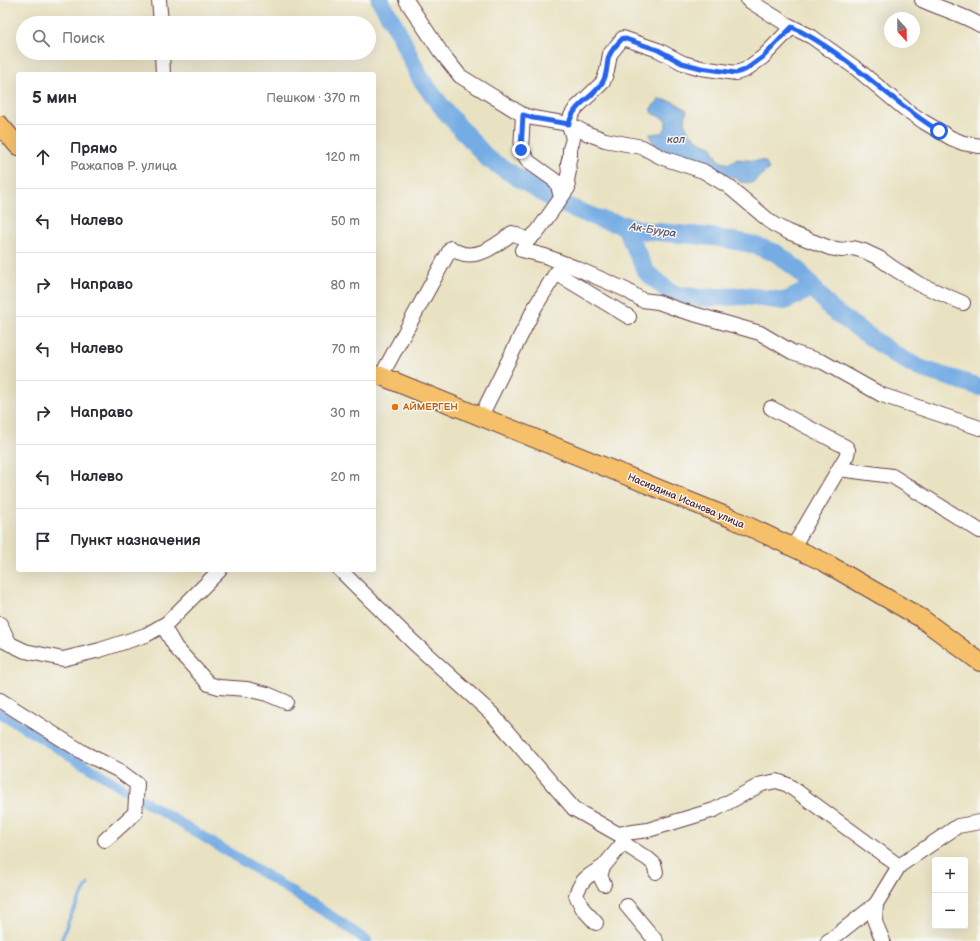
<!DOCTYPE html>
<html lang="ru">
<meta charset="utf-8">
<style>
:root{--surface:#fff;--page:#f7f7f7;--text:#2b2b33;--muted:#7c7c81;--line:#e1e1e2}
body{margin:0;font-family:"Balsamiq Sans",sans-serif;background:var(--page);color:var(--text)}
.controls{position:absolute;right:12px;bottom:12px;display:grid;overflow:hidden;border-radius:4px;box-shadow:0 4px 16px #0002}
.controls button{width:36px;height:36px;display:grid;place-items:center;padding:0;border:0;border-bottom:1px solid var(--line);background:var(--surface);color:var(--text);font:20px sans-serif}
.compass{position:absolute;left:884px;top:12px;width:36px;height:36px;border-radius:50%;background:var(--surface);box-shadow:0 4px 16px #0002;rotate:158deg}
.stop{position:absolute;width:12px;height:12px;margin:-9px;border:3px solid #2563eb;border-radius:50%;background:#fff}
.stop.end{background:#2563eb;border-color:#fff;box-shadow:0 1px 4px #0008}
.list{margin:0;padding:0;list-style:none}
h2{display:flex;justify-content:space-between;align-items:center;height:52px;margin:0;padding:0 16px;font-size:17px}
h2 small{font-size:13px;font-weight:400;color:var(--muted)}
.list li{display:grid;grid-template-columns:26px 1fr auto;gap:12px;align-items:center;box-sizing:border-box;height:64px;padding:0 16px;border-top:1px solid var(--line)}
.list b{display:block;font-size:15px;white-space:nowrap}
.list p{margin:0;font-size:13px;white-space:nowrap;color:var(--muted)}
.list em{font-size:13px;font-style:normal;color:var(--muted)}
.icon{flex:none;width:22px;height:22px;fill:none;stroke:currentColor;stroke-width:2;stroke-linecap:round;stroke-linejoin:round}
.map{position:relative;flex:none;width:980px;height:941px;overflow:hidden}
.search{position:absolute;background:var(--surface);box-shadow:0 4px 16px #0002;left:16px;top:16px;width:360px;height:44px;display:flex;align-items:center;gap:10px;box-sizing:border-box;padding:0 14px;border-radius:22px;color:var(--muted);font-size:15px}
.panel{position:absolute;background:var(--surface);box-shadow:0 4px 16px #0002;left:16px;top:72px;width:360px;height:500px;border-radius:4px}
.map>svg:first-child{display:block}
.water{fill:#75ace4;stroke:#606688}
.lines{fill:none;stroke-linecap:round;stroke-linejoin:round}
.stream{stroke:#75ace4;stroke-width:3}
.canal{stroke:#75ace4;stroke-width:10}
.river{stroke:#75ace4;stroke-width:18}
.minor-casing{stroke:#623c42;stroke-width:16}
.major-casing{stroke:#623c42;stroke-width:20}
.minor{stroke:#fff;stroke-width:14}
.major{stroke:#f6c06b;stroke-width:18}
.route{stroke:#2563eb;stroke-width:5}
.food-dot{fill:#e8710a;stroke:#f6f6f2;stroke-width:1.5}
.labels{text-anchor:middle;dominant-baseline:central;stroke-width:3;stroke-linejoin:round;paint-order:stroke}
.food-label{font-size:10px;font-weight:bold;fill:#c56008;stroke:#f6f6f2;text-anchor:start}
.street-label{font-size:10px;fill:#4a1f2b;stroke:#f6f6f2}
.water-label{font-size:11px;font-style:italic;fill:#59506c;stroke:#f6f6f2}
</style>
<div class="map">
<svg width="980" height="941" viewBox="0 0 980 941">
<rect width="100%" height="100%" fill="#f6f6f2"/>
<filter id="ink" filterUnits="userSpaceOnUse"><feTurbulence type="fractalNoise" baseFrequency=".025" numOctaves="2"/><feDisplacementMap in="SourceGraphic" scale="8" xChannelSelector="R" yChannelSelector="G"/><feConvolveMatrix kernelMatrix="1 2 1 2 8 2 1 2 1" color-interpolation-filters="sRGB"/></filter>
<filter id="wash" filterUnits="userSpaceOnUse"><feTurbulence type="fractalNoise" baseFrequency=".012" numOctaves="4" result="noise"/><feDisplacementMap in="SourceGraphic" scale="16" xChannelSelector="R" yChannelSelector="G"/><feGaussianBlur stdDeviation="0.9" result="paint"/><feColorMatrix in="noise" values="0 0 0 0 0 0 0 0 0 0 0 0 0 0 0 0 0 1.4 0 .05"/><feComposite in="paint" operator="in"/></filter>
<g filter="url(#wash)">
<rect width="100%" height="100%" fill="#e9e2c2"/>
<path class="water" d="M660 99 674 102 687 110C686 114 685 119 685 123 687 134 701 144 711 146L719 161C727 164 730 165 737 159 746 161 755 160 765 161L769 169 752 183 740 182 735 178 720 172 714 166 699 160 677 155 656 147 651 139 650 134 661 133 666 128V120L651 112V108Z"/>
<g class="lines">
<path class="stream" d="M61 941 70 917 88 884"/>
<path class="canal" d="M0 713 264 874 339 921 367 941"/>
<g class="river">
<path d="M380 0 398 31 420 78 445 111 488 159 557 202 599 219 646 231 713 237 751 244 776 253 797 269 832 310 894 354 919 368 980 387"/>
<path d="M624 225 646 272 672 294 700 298 745 296 785 301 812 288"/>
</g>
</g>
</g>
<g filter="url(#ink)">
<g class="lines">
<g class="minor-casing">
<g id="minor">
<path d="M159 0 161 23"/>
<path d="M406 0 440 51 460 76 523 115 521 150 529 162 557 182 561 197"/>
<path d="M748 0 788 25 812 37 857 69 905 109 924 122 951 138 963 143 980 146"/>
<path d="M922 0C941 9 962 14 980 25"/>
<path d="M162 53 163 74"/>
<path d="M523 115 533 118 569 124 586 133 605 140 642 147 663 158 703 171 728 186 773 224 788 232 830 248 842 250 853 248 864 251 879 258 893 268 919 284 963 303"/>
<path d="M528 240 522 250 545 256 576 268 626 290 642 300 658 302 680 310 760 333 792 352 823 362 882 395 980 428"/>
<path d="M381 376 451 248C472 264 495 247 512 233L528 240 537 232 568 188 567 180 569 171 568 164 570 156V149L573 139 569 124 571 116 576 108 603 82 607 71 610 54 623 38 658 50 683 63 701 68 736 73 745 70 763 57 792 27"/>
<path d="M771 408 846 447 848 450 847 455 793 547"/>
<path d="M481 416 535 307 556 273 629 317"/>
<path d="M839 469 892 476 980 531"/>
<path d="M340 570 413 642 492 714 574 809 618 834 648 830 714 810 762 784 777 781 788 785 899 866"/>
<path d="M0 624 10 644"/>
<path d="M163 626 176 648 209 684 219 687 247 689 267 694 286 702"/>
<path d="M0 639 25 651 63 659 100 650 146 635 167 623 220 570"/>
<path d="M0 700 84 753 118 770 137 784 135 813 105 840"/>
<path d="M623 843 648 859 654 864 656 872"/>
<path d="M604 884 600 876 603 867 623 843 624 833"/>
<path d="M627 906 656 941"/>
<path d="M596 923 583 909 576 895C582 878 588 876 603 867"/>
<path d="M828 941 833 938 876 904"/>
<path d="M883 941 875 922 876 904 899 866 958 826 980 822"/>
</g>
</g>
<g class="major-casing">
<g id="major">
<path d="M0 125 18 146"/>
<path d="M374 375 381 376 733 519 824 562 921 618 980 662"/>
</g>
</g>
<use href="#minor" class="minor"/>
<use href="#major" class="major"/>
</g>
</g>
<g class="lines" filter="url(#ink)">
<path class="route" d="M521 150 523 115 533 118 569 124C573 104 592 99 602 83 608 75 606 65 609 56 612 49 618 43 623 38L658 50 682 63 701 68 736 73 745 70 763 57 792 27C847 53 888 100 939 131"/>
</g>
<circle class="food-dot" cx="395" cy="407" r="4"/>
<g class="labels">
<g class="food-label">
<text x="403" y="407">АЙМЕРГЕН</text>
</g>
<g class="street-label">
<text transform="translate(686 501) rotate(23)">Насирдина Исанова улица</text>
</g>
<g class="water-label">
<text x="676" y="139">кол</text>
<text transform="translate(653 230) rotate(9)">Ак-Буура</text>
</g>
</g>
</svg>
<div class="controls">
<button>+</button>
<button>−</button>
</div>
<svg class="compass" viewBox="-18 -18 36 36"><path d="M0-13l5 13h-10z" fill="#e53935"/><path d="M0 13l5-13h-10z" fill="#7c7c81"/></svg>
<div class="stop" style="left:939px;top:131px"></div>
<div class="stop end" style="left:521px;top:150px"></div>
<div class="search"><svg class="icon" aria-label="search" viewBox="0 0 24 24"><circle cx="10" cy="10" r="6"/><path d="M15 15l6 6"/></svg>Поиск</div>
<section class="panel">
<h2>5 мин<small>Пешком · 370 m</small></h2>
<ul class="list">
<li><svg class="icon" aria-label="ahead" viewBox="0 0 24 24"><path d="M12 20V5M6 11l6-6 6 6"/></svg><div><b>Прямо</b><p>Ражапов Р. улица</p></div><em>120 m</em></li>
<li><svg class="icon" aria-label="left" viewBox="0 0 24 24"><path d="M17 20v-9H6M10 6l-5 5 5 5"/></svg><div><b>Налево</b></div><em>50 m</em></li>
<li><svg class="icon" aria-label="right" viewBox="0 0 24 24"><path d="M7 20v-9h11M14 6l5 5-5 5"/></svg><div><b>Направо</b></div><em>80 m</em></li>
<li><svg class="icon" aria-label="left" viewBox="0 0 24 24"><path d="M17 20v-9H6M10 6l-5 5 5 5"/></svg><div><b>Налево</b></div><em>70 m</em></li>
<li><svg class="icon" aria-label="right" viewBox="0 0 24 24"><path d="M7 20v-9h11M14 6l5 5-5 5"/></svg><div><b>Направо</b></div><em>30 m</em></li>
<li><svg class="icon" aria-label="left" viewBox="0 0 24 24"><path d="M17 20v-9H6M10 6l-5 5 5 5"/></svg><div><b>Налево</b></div><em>20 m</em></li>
<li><svg class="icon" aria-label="arrive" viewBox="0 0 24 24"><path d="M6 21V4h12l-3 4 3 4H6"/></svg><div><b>Пункт назначения</b></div></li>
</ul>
</section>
</div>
